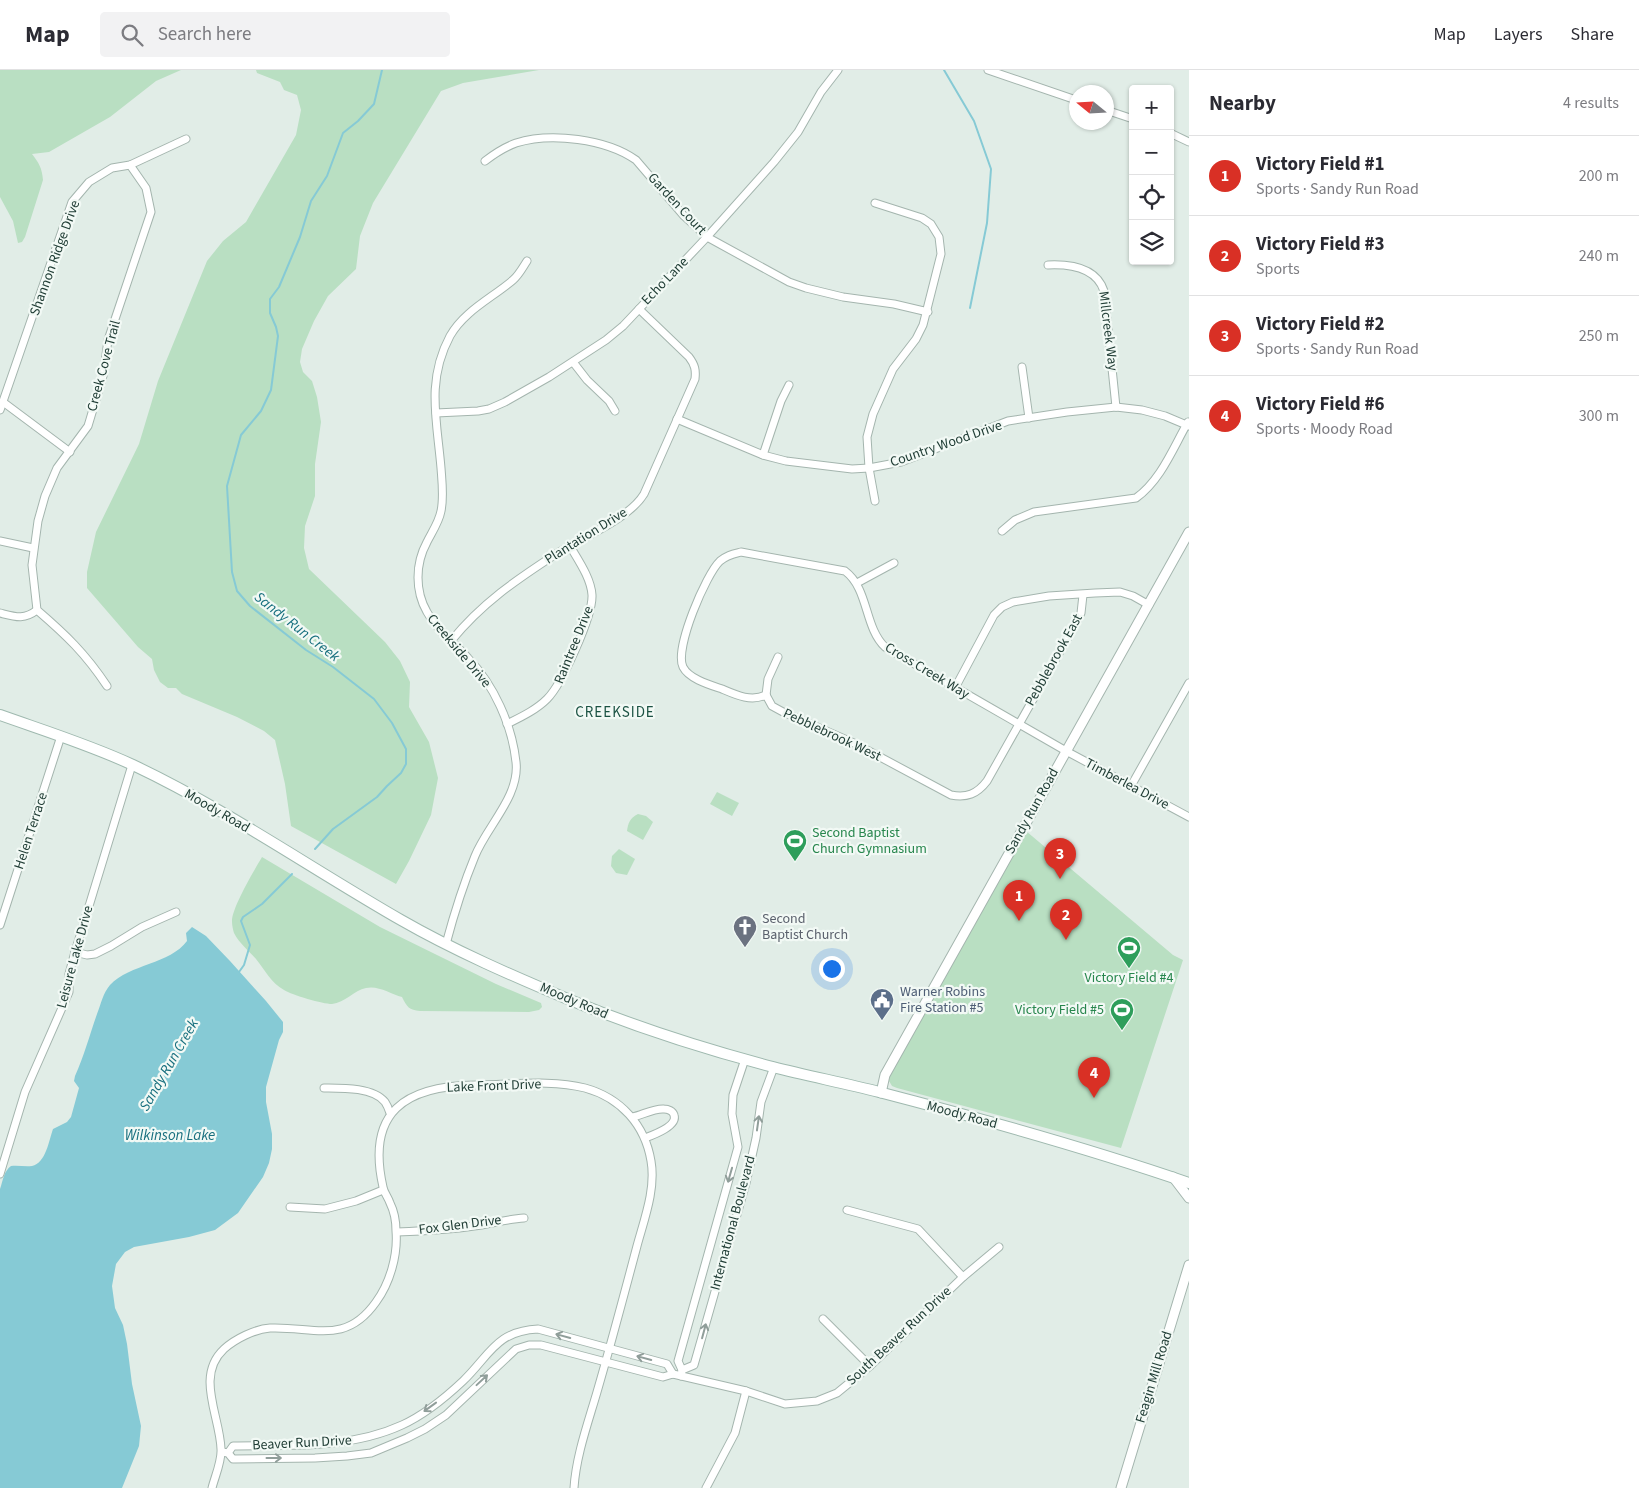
<!DOCTYPE html>
<meta charset="utf-8">
<style>
:root{--surface:#fff;--page:#f2f2f3;--text:#2b2b33;--muted:#7c7c81;--line:#e1e1e2;--accent:#d93025}
body{margin:0;font-family:"Source Sans 3",sans-serif;background:var(--page);color:var(--text)}
.controls{position:absolute;right:15px;top:15px;display:grid;overflow:hidden;border-radius:5px;box-shadow:0 1px 4px #0004}
.controls button{width:45px;height:45px;display:grid;place-items:center;padding:0;border:0;border-bottom:1px solid var(--line);background:var(--surface);color:var(--text);font:25px sans-serif}
.compass{position:absolute;left:1069px;top:15px;width:45px;height:45px;border-radius:50%;background:var(--surface);box-shadow:0 1px 4px #0004;rotate:288deg}
.you{position:absolute;left:831px;top:898px;width:18px;height:18px;margin:-12px;border:4px solid #fff;border-radius:50%;background:#1a73e8;box-shadow:0 0 0 8px #1a73e833}
.badge{display:grid;place-items:center;width:32px;height:32px;border-radius:50%;background:var(--accent);color:#fff;font-size:16px;font-weight:700}
.pin{position:absolute;translate:-50% -41px;filter:drop-shadow(0 1px 2px #0008)}
.pin::after{content:'';position:absolute;top:26px;width:18px;height:15px;background:inherit;clip-path:polygon(0 0,100% 0,50% 100%)}
.list{margin:0;padding:0;list-style:none}
h2{display:flex;justify-content:space-between;align-items:center;height:65px;margin:0;padding:0 20px;font-size:21px}
h2 small{font-size:16px;font-weight:400;color:var(--muted)}
.list li{display:grid;grid-template-columns:32px 1fr auto;gap:15px;align-items:center;box-sizing:border-box;height:80px;padding:0 20px;border-top:1px solid var(--line)}
.list b{display:block;font-size:19px;white-space:nowrap}
.list p{margin:0;font-size:16px;white-space:nowrap;color:var(--muted)}
.list em{font-size:16px;font-style:normal;color:var(--muted)}
.icon{flex:none;width:28px;height:28px;fill:none;stroke:currentColor;stroke-width:2;stroke-linecap:round;stroke-linejoin:round}
.map{position:relative;flex:none;width:1189px;height:1418px;overflow:hidden}
header{display:flex;align-items:center;gap:30px;box-sizing:border-box;height:70px;padding:0 25px;background:var(--surface);border-bottom:1px solid var(--line)}
header strong{font-size:24px}
nav{display:flex;gap:28px;margin-inline-start:auto;font-size:18px}
.search{width:350px;height:45px;background:var(--page);display:flex;align-items:center;gap:12px;box-sizing:border-box;padding:0 18px;border-radius:5px;color:var(--muted);font-size:19px}
main{display:flex}
aside{flex:1;background:var(--surface)}
.map>svg:first-child{display:block}
.green{fill:#b9dfc2}
.water{fill:#86cad5}
.lines{fill:none;stroke-linecap:round;stroke-linejoin:round}
.stream{stroke:#86cad5;stroke-width:2}
.minor-casing{stroke:#a4b5ae;stroke-width:9}
.tertiary-casing{stroke:#a4b5ae;stroke-width:11}
.secondary-casing{stroke:#9fb9af;stroke-width:12}
.minor{stroke:#fff;stroke-width:7}
.tertiary{stroke:#fff;stroke-width:9}
.secondary{stroke:#fff;stroke-width:10}
.oneway{stroke:#909e9a}
.labels{text-anchor:middle;dominant-baseline:central;stroke-width:4.5;stroke-linejoin:round;paint-order:stroke}
.street-label{font-size:14px;fill:#213e36;stroke:#f2f9f5}
.leisure-label{font-size:14px;fill:#27864d;stroke:#f2f9f5;text-anchor:start}
.worship-label{font-size:14px;fill:#5b616d;stroke:#f2f9f5;text-anchor:start}
.service-label{font-size:14px;fill:#4e5e75;stroke:#f2f9f5;text-anchor:start}
.water-label{font-size:15px;font-style:italic;fill:#176f7e;stroke:#f2f9f5}
.neighbourhood-label{font-size:15px;letter-spacing:1px;fill:#1b5243;stroke:#f2f9f5}
</style>
<header>
<strong>Map</strong>
<div class="search"><svg class="icon" aria-label="search" viewBox="0 0 24 24"><circle cx="10" cy="10" r="6"/><path d="M15 15l6 6"/></svg>Search here</div>
<nav><a>Map</a><a>Layers</a><a>Share</a></nav>
</header>
<main>
<div class="map">
<svg width="1189" height="1418" viewBox="0 0 1189 1418">
<rect width="100%" height="100%" fill="#e1ede7"/>
<g class="green">
<path d="M0 0H181L156 11 110 47 49 82 32 84C39 93 42 98 43 110L25 167 22 172 18 173 13 151 0 127Z"/>
<path d="M256 0H539L463 13 441 21 373 133 360 166 356 199 328 226 314 251 302 279 300 292 303 302 312 311 317 327 321 352 315 394V426L305 456 304 478 309 499 385 572 400 591 410 612 409 637 429 672 438 708 431 745 409 791 396 814 291 756 285 714 275 670 264 661 237 647 182 624 176 618H168L160 612 154 600 152 589 138 577 87 518V502L96 462 139 374 158 311 207 191 223 171 246 152 296 65 301 40 297 25 284 20 280 12 257 3Z"/>
<path d="M717 722 739 733 732 746 710 734Z"/>
<path d="M638 744 646 746 653 752 643 770 627 761C628 753 630 748 638 744Z"/>
<path d="M1026 761 1173 885 1183 890 1121 1078 897 1018 892 1016 889 1011 890 1004Z"/>
<path d="M619 779 635 789 627 805 616 803 611 796 612 786Z"/>
<path d="M262 787 380 857 496 914 541 933 542 937 539 940 529 942 420 941C409 940 407 937 402 927 391 924 378 915 366 918 354 920 345 933 332 934 323 934 292 925 284 920 271 913 265 900 256 889 249 881 239 873 234 863 233 860 232 855 232 852 231 839 255 799 262 787Z"/>
</g>
<path class="water" d="M192 857 206 866 230 891 266 931 283 952V962L279 970 266 1017V1032L272 1064V1079L269 1093 263 1107 238 1143 215 1160 189 1167 134 1177 125 1182 116 1194 112 1216 115 1238 123 1255 127 1274 132 1314 141 1356 139 1376 122 1418H0V1119C3 1110 4 1101 11 1096 18 1095 25 1097 32 1096 46 1093 49 1070 53 1059L67 1052 71 1047 79 1018 74 1011 75 1006C84 986 90 964 97 944 101 934 103 923 110 915 130 894 170 894 187 871L186 863Z"/>
<g class="lines">
<g class="stream">
<path d="M944 0 974 51 991 99 987 153 970 238"/>
<path d="M315 779 333 759 377 727 387 716 401 703 406 694V679L392 653 374 629 333 597 306 580 250 536 237 521 232 502 227 416 241 365 261 341 271 320 278 266 276 257 270 243V229L279 217 300 167 311 131 327 106 343 63 358 51 374 34 382 0"/>
<path d="M239 902 244 895 250 875 241 851 243 847 262 834 292 804"/>
</g>
<g class="minor-casing">
<g id="minor">
<path d="M988 0 1076 30"/>
<path d="M1106 40 1133 49"/>
<path d="M1170 63 1189 72"/>
<path d="M485 91C494 84 505 77 516 73 551 62 606 69 636 90L684 146 707 167 789 212 806 218 843 227 894 234 928 242"/>
<path d="M875 133 922 148 931 154 939 167 941 184 923 255 916 269 893 299 873 344 867 367 869 398 875 431"/>
<path d="M1048 195C1070 194 1096 197 1104 221L1116 337"/>
<path d="M573 292 587 310 609 331 615 341"/>
<path d="M1022 297 1029 348"/>
<path d="M3 332 70 382"/>
<path d="M0 340 72 132 89 112 112 98 130 95 186 69"/>
<path d="M436 343 478 341 489 339 505 332 549 307 606 270 623 256 707 167 774 92 798 62 821 22 838 0"/>
<path d="M677 349 763 385 786 391 852 399 869 398 901 392 1008 351 1067 342 1116 337 1142 340 1165 346 1189 356"/>
<path d="M763 385 781 331 789 315"/>
<path d="M1002 461 1015 450 1034 442 1136 428C1161 410 1173 378 1188 352"/>
<path d="M0 471 33 478"/>
<path d="M857 513 894 493"/>
<path d="M0 543C16 547 24 550 37 540"/>
<path d="M451 571C482 533 516 510 556 484 581 468 629 449 644 424L695 309C696 300 695 295 689 287L639 239"/>
<path d="M107 616C85 583 66 565 37 540L32 495 38 451 45 426 57 398 88 356 103 306 108 270 151 142 146 118 130 95"/>
<path d="M955 618 994 545 1002 537 1013 532 1049 526 1095 523 1120 522 1133 526 1149 535"/>
<path d="M766 625C751 632 736 625 722 619 710 615 689 609 683 597 674 579 706 504 720 491 727 485 733 484 741 482L845 501C869 519 864 557 885 577L1066 681 1189 747"/>
<path d="M766 625 772 636 783 642 854 673 951 725C967 728 977 724 987 711L1076 553 1081 543 1083 525"/>
<path d="M766 625 768 609 778 587"/>
<path d="M507 654C521 647 536 640 547 629 562 614 593 546 592 525 591 508 578 490 570 476"/>
<path d="M1131 716 1189 613"/>
<path d="M0 855 61 666"/>
<path d="M446 874C454 844 463 815 475 786 487 756 520 726 516 692 512 655 494 615 468 588 455 573 437 561 427 542 415 521 415 494 427 472 432 462 439 452 441 441 444 427 442 412 441 398 437 350 426 311 450 266 464 241 492 228 513 210 519 205 523 197 527 191"/>
<path d="M75 882 87 885 95 884 111 876 142 857 176 842"/>
<path d="M324 1018C341 1018 373 1017 385 1032 387 1035 389 1040 390 1043"/>
<path d="M633 1047C642 1045 655 1038 664 1039 668 1039 673 1041 674 1045 678 1056 653 1065 645 1068"/>
<path d="M0 1104 25 1022 69 922V904L75 882 132 695"/>
<path d="M290 1137 325 1139 356 1131 383 1120"/>
<path d="M847 1140 918 1159 963 1207"/>
<path d="M397 1162C423 1161 448 1160 474 1156 491 1154 507 1149 524 1148"/>
<path d="M823 1249 870 1296"/>
<path d="M682 1300 694 1295 746 1113 756 1068 761 1032 774 997"/>
<path d="M681 1306 682 1300 678 1291 738 1077 732 1044 733 1025 745 989"/>
<path d="M222 1382 228 1383 233 1389 315 1388 347 1386 371 1383 407 1368 425 1359 446 1345 516 1279 529 1275H541L663 1307 673 1304 746 1321 785 1334 817 1331 837 1323 870 1296 963 1207 999 1177"/>
<path d="M228 1383 233 1376C289 1375 350 1379 402 1355 424 1345 446 1327 463 1311 490 1285 496 1261 538 1259L667 1294 673 1304"/>
<path d="M212 1418C215 1406 222 1391 221 1379 220 1346 195 1306 224 1279 235 1269 255 1259 270 1258 313 1256 345 1276 376 1232 390 1213 398 1185 396 1161 396 1152 394 1141 390 1133 388 1127 384 1123 383 1117 366 1042 405 1016 475 1015 511 1015 550 1009 585 1018 621 1028 645 1055 651 1091 656 1119 644 1150 637 1176 624 1225 611 1274 597 1322 588 1353 576 1386 574 1418"/>
<path d="M706 1418 735 1363 746 1321"/>
</g>
</g>
<g class="tertiary-casing">
<g id="tertiary">
<path d="M881 1023 885 1005 1189 462"/>
<path d="M1173 1107 1189 1128"/>
<path d="M1121 1418 1189 1195"/>
</g>
</g>
<g class="secondary-casing">
<path id="secondary" d="M0 645C45 661 90 675 133 695 226 739 312 799 401 850 455 881 513 906 570 930 636 957 704 979 773 997 808 1006 844 1013 879 1022 983 1049 1087 1078 1189 1113"/>
</g>
<use href="#minor" class="minor"/>
<use href="#tertiary" class="tertiary"/>
<use href="#secondary" class="secondary"/>
</g>
<defs><path id="oneway-shaft" d="M-6 0H5M1.5-3L5.5 0L1.5 3" fill="none" stroke-width="1.6" stroke-linecap="round" stroke-linejoin="round" transform="scale(1.25)"/></defs>
<g class="oneway">
<use href="#oneway-shaft" transform="translate(758 1053) rotate(-82)"/>
<use href="#oneway-shaft" transform="translate(730 1105) rotate(106)"/>
<use href="#oneway-shaft" transform="translate(704 1261) rotate(-75)"/>
<use href="#oneway-shaft" transform="translate(563 1266) rotate(-165)"/>
<use href="#oneway-shaft" transform="translate(644 1288) rotate(-165)"/>
<use href="#oneway-shaft" transform="translate(482 1310) rotate(-43)"/>
<use href="#oneway-shaft" transform="translate(430 1337) rotate(144)"/>
<use href="#oneway-shaft" transform="translate(274 1388)"/>
</g>
<defs>
<g id="stadium-pin" transform="scale(1.25)"><path d="M0 17L-7.5 6A9.5 9.5 0 1 1 7.5 6Z" fill="#2e9e5b" stroke="#f2f9f5"/><path d="M0-5a6.5 5 0 1 0 0 10a6.5 5 0 1 0 0-10ZM-3.5-1.8h7v3.6h-7Z" fill="#fff"/></g>
<g id="church-pin" transform="scale(1.25)"><path d="M0 17L-7.5 6A9.5 9.5 0 1 1 7.5 6Z" fill="#6b7280" stroke="#f2f9f5"/><path d="M-1.2-6h2.4v3.5h3.3v2.4h-3.3V6h-2.4V-.1h-3.3v-2.4h3.3Z" fill="#fff"/></g>
<g id="civic-pin" transform="scale(1.25)"><path d="M0 17L-7.5 6A9.5 9.5 0 1 1 7.5 6Z" fill="#5c6f8a" stroke="#f2f9f5"/><path d="M-.6-6.5H3V-4.5H.6V-3L4-1V1h2V6H-6V1h2V-1L-.6-3ZM-1.2 2.5V6h2.4V2.5Z" fill="#fff"/></g>
</defs>
<g fill-rule="evenodd">
<use href="#stadium-pin" x="795" y="771"/>
<use href="#church-pin" x="745" y="857"/>
<use href="#stadium-pin" x="1129" y="878"/>
<use href="#civic-pin" x="882" y="930"/>
<use href="#stadium-pin" x="1122" y="940"/>
</g>
<g class="labels">
<g class="street-label">
<text transform="translate(677 134) rotate(47)">Garden Court</text>
<text transform="translate(55 188) rotate(-70)">Shannon Ridge Drive</text>
<text transform="translate(665 211) rotate(-46)">Echo Lane</text>
<text transform="translate(1108 261) rotate(83)">Millcreek Way</text>
<text transform="translate(104 296) rotate(-75)">Creek Cove Trail</text>
<text transform="translate(946 374) rotate(-19)">Country Wood Drive</text>
<text transform="translate(586 466) rotate(-32)">Plantation Drive</text>
<text transform="translate(574 575) rotate(-68)">Raintree Drive</text>
<text transform="translate(459 581) rotate(50)">Creekside Drive</text>
<text transform="translate(1054 590) rotate(-61)">Pebblebrook East</text>
<text transform="translate(927 601) rotate(31)">Cross Creek Way</text>
<text transform="translate(832 665) rotate(25)">Pebblebrook West</text>
<text transform="translate(1127 714) rotate(28)">Timberlea Drive</text>
<text transform="translate(217 741) rotate(30)">Moody Road</text>
<text transform="translate(1032 741) rotate(-61)">Sandy Run Road</text>
<text transform="translate(31 761) rotate(-72)">Helen Terrace</text>
<text transform="translate(75 887) rotate(-75)">Leisure Lake Drive</text>
<text transform="translate(574 931) rotate(23)">Moody Road</text>
<text transform="translate(494 1016) rotate(-2)">Lake Front Drive</text>
<text transform="translate(962 1045) rotate(15)">Moody Road</text>
<text transform="translate(733 1153) rotate(-75)">International Boulevard</text>
<text transform="translate(460 1155) rotate(-7)">Fox Glen Drive</text>
<text transform="translate(899 1266) rotate(-43)">South Beaver Run Drive</text>
<text transform="translate(1154 1307) rotate(-73)">Feagin Mill Road</text>
<text transform="translate(302 1373) rotate(-3)">Beaver Run Drive</text>
</g>
<g class="leisure-label">
<text x="812" y="763">Second Baptist<tspan x="812" dy="16">Church Gymnasium</tspan></text>
<text x="1129" y="908" text-anchor="middle">Victory Field #4</text>
<text x="1104" y="940" text-anchor="end">Victory Field #5</text>
</g>
<g class="worship-label">
<text x="762" y="849">Second<tspan x="762" dy="16">Baptist Church</tspan></text>
</g>
<g class="service-label">
<text x="900" y="922">Warner Robins<tspan x="900" dy="16">Fire Station #5</tspan></text>
</g>
<g class="water-label">
<text transform="translate(297 557) rotate(38)">Sandy Run Creek</text>
<text transform="translate(169 995) rotate(-60)">Sandy Run Creek</text>
<text x="170" y="1065">Wilkinson Lake</text>
</g>
<g class="neighbourhood-label">
<text x="615" y="642">CREEKSIDE</text>
</g>
</g>
</svg>
<div class="controls">
<button>+</button>
<button>−</button>
<button><svg class="icon" aria-label="locate" viewBox="0 0 24 24"><circle cx="12" cy="12" r="6"/><path d="M12 2v4M12 18v4M2 12h4M18 12h4"/></svg></button>
<button><svg class="icon" aria-label="layers" viewBox="0 0 24 24"><path d="M12 4l9 5-9 5-9-5zM3 14l9 5 9-5"/></svg></button>
</div>
<svg class="compass" viewBox="-18 -18 36 36"><path d="M0-13l5 13h-10z" fill="#e53935"/><path d="M0 13l5-13h-10z" fill="#7c7c81"/></svg>
<div class="you"></div>
<div class="pin badge" style="left:1019px;top:851px">1</div>
<div class="pin badge" style="left:1066px;top:870px">2</div>
<div class="pin badge" style="left:1060px;top:809px">3</div>
<div class="pin badge" style="left:1094px;top:1028px">4</div>
</div>
<aside>
<h2>Nearby<small>4 results</small></h2>
<ul class="list">
<li><span class="badge">1</span><div><b>Victory Field #1</b><p>Sports · Sandy Run Road</p></div><em>200 m</em></li>
<li><span class="badge">2</span><div><b>Victory Field #3</b><p>Sports</p></div><em>240 m</em></li>
<li><span class="badge">3</span><div><b>Victory Field #2</b><p>Sports · Sandy Run Road</p></div><em>250 m</em></li>
<li><span class="badge">4</span><div><b>Victory Field #6</b><p>Sports · Moody Road</p></div><em>300 m</em></li>
</ul>
</aside>
</main>
